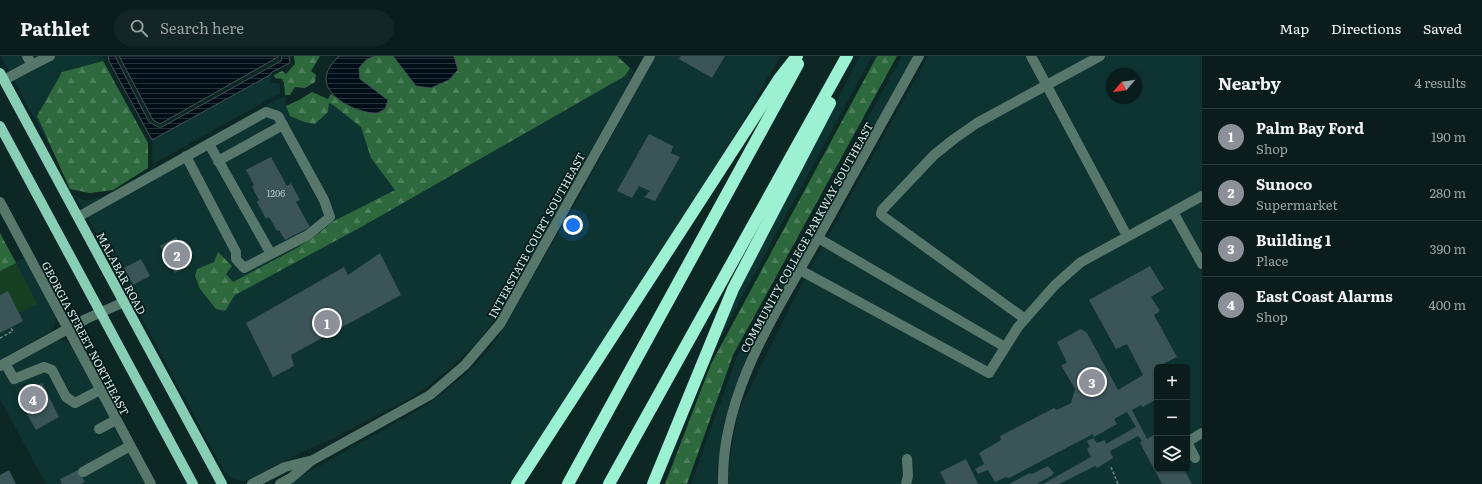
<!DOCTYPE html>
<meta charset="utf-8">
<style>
:root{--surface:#0a1d1c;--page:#132625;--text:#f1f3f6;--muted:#99a2a3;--line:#2a3b3b;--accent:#8c9099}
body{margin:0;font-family:Literata,serif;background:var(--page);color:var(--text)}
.controls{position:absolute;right:12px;bottom:12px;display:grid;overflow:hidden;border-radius:6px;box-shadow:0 1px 3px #0004}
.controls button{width:36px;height:36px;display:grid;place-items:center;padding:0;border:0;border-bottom:1px solid var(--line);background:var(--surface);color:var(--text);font:20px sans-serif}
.compass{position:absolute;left:1106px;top:12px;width:36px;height:36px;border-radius:50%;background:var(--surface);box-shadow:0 1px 3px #0004;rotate:241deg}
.you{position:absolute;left:573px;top:169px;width:14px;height:14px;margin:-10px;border:3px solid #fff;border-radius:50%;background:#1a73e8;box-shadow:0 0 0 6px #1a73e833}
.badge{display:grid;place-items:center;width:26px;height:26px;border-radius:50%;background:var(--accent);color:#fff;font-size:13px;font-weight:700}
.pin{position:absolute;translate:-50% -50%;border:2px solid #fff;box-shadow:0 1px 4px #0006}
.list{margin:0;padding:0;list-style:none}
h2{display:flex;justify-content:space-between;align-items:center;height:52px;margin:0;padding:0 16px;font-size:17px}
h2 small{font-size:13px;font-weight:400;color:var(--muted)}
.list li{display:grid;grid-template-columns:26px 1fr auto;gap:12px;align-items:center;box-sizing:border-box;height:56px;padding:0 16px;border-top:1px solid var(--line)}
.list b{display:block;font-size:15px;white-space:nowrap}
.list p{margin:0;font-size:13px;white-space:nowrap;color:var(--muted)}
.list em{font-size:13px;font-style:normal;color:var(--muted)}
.icon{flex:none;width:22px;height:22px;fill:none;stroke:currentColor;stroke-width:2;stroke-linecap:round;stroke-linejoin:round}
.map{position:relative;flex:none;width:1202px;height:428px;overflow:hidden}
header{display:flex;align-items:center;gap:24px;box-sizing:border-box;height:56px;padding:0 20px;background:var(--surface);border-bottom:1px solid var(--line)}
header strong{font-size:19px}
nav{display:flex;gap:22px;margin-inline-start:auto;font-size:14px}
.search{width:280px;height:36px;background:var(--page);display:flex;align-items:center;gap:10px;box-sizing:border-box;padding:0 14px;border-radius:22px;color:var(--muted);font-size:15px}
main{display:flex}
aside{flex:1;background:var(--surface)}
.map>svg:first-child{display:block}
.built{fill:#0e3431;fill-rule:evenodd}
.green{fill:#173f22}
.forest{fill:url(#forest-firs)}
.water{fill:url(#water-rules);stroke:#425157}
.building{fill:#3a5457}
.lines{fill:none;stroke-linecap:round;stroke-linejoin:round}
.path{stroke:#6f8381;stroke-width:1.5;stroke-dasharray:3 2;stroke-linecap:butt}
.minor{stroke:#57776b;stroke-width:10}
.major{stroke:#88ceb5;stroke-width:10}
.highway{stroke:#9cf1d2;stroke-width:12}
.labels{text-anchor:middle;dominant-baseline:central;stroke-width:3.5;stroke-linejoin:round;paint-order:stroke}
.number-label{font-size:9px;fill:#b4c6c5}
.street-label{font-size:11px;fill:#ddecea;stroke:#041d1b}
</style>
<header>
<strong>Pathlet</strong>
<div class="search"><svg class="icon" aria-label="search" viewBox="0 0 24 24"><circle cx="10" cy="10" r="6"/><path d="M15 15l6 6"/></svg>Search here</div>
<nav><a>Map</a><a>Directions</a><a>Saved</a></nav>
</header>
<main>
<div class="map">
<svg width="1202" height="428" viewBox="0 0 1202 428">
<defs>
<pattern id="forest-firs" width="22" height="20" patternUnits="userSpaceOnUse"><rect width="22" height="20" fill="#2e693e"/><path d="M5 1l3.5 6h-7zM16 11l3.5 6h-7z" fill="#4c7f5a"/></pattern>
<pattern id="water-rules" width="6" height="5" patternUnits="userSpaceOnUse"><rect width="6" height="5" fill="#000e18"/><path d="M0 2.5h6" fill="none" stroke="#25313a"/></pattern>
</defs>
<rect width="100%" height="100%" fill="#0d2725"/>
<g class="built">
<path d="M1 0H103L105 4 103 5 62 16 37 60 53 97Z"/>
<path d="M655 0H780L745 62 674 176 509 428H287L427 349 459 324 484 300 501 276 575 148Z"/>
<path d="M860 0H872L714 293 738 235Z"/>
<path d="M902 0H914L749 295 724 367 717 413 718 428H691L737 300Z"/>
<path d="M928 0H1202V428H727V419L738 356 799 233ZM1112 18H1136V42H1112ZM1157 311H1187V413H1157Z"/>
<path d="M630 12 634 15 629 27 526 214 499 258 477 287 448 314 424 333 407 344 334 382 296 399 250 424 241 425 233 423 225 417 95 175 75 139 85 145 102 141 285 39 286 50 290 60 304 66 315 68 328 46 333 49 361 71 371 102 395 134 332 166 319 177 297 192 233 226 214 206 197 213 216 253 225 255 235 239 625 20Z"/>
<path d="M270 19 271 26 280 28V37L153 108 152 84Z"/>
<path d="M22 203H26L56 261 55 268 51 275 0 304V215Z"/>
<path d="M62 284 68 287 76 294 146 428H46L0 343V315L57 285Z"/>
</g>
<path class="green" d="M16 207 37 248 19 257 8 235 0 239V215Z"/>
<g class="forest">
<path d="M294 0H320L311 15 316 19 315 26 305 32 295 31 290 39H285L284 27 282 23 275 22 274 19 282 15 286 18 295 8Z"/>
<path d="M374 0H393L416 30 458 14 454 0H617L630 12 625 20 363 170 235 239 225 255 216 253 200 233 195 220 197 213 214 206 218 196 232 210 226 218 233 226 297 192 319 177 332 166 395 134 371 102 361 71 333 49 329 47 328 56 315 68 304 66 290 60 286 50 299 44 312 36 328 43 331 38 345 48 378 57 385 53 388 44 360 23 358 12 366 4Z"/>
<path d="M877 0H897L733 299 687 428H665L711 308Z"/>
<path d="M103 5 148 87V112L113 134 90 137 70 133 37 60 62 16Z"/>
<path d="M0 177 16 207 0 215Z"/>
</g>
<g class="water">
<path d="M108 0H115L149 66 160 72 281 5 282 0H289L290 7 272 16 270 19 152 84 109 5Z"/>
<path d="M119 0H278V1L160 68 153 64Z"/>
<path d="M339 0H374L366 4 359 12 360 23 388 44 385 53C383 54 380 56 377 57 360 58 327 43 326 24 326 14 332 7 339 0Z"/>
<path d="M393 0H454L458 14 449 24 431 32 416 30Z"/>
</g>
<g class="building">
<path d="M681 0H725L712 22 679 3Z"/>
<path d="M649 78 673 90 671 97 680 101 655 145 644 141 650 135 639 130 632 142 617 135Z"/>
<path d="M271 101 287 130 291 127 300 144 296 146 310 171 285 184 279 174 277 175 269 161 266 163 257 146 259 144 252 131 254 129 246 114Z"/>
<path d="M176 181 182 192 189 189 193 197 186 201 190 209 175 217 160 190Z"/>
<path d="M380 197 401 239 291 299 294 310 273 321 246 267 344 211 348 219Z"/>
<path d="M141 203 150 220 133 229 124 212Z"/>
<path d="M1150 210 1164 233 1151 241 1160 255 1154 259 1177 301 1157 311V343L1143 351 1141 349 1132 354 1147 383 1157 377V413H1184L1192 428H1162L1140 387 1142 385 1138 380 1110 395 1113 402 1097 412 1095 410 1059 428H1043L1091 401 1087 393 1090 391 1087 385 1093 382 1097 387 1105 384 1106 388 1136 371 1127 356 1114 363 1117 368 1094 381 1093 378 1009 422 1006 421 995 426 988 414 978 418 975 413 984 408 979 397 1001 384 1000 380 1054 352 1057 354 1071 347 1075 333 1061 309 1067 307 1057 286 1081 273 1087 277 1118 334 1143 319 1127 288 1116 293 1089 244Z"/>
<path d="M8 235 23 265 0 277V239Z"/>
<path d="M42 327 59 361 36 374 18 342Z"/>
<path d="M966 403 978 428H946L940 416Z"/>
<path d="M1048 410 1054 417 1051 420 1037 428H1009L1030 417 1032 418Z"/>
<path d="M9 414 16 428H0V419Z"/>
<path d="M78 414 85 426 81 428H62L60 423Z"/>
</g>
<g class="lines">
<g class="path">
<path d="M0 282 13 275 10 271"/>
<path d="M1111 411 1118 428"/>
</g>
<g class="minor">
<path d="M1031 0 1127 180"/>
<path d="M32 9 50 0"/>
<path d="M4 24 32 9 27 0"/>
<path d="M209 88 271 198"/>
<path d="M218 105 283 69"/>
<path d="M0 146 151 428"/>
<path d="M1173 156 1202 208"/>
<path d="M78 161C140 126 203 91 266 56L278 60 324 144 330 161 308 179 244 212 236 203V196L186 100"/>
<path d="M818 182 1005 291"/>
<path d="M800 214 989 317 1018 271 1055 229 1081 206 1202 140"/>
<path d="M1025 263 884 161 881 158 882 154 934 99 954 83 977 67 1100 0"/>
<path d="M5 307 14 323 44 311 52 314 66 341 75 347 100 334"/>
<path d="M0 310 86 263 124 246"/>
<path d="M99 373 116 364"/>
<path d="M1187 386 1195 402"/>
<path d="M1187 386 1202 377"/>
<path d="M83 416 130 390"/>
<path d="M252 428 285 411 309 405"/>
<path d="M280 428 291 422 311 405 430 339 465 309 500 268 650 0"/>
<path d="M723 428C721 337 776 257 819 180 852 120 886 60 919 0"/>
<path d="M906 428 908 420 907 403"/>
</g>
<g class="major">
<path d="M0 17 222 428"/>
<path d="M0 70 193 428"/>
</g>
<g class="highway">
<path d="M517 428 779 23 797 0"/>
<path d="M568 428 798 8"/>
<path d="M609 428 847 0"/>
<path d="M653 428 733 233 830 47"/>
</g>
</g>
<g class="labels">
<g class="number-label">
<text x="276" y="137">1206</text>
</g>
<g class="street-label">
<text transform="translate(536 179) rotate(-61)">INTERSTATE COURT SOUTHEAST</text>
<text transform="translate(806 181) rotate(-61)">COMMUNITY COLLEGE PARKWAY SOUTHEAST</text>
<text transform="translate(122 217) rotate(62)">MALABAR ROAD</text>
<text transform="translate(86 282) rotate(62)">GEORGIA STREET NORTHEAST</text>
</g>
</g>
</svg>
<div class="controls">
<button>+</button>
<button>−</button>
<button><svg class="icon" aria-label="layers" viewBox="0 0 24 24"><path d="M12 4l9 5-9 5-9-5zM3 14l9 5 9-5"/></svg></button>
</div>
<svg class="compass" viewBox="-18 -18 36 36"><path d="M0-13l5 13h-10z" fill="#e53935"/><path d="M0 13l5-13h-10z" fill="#99a2a3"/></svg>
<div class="you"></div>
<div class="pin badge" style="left:327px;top:267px">1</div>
<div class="pin badge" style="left:177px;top:199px">2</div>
<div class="pin badge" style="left:1092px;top:326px">3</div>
<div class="pin badge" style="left:33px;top:343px">4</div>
</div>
<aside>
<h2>Nearby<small>4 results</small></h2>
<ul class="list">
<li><span class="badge">1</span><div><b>Palm Bay Ford</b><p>Shop</p></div><em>190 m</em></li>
<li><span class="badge">2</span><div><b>Sunoco</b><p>Supermarket</p></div><em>280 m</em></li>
<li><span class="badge">3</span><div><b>Building 1</b><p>Place</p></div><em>390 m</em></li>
<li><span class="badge">4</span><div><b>East Coast Alarms</b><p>Shop</p></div><em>400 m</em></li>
</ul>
</aside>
</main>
